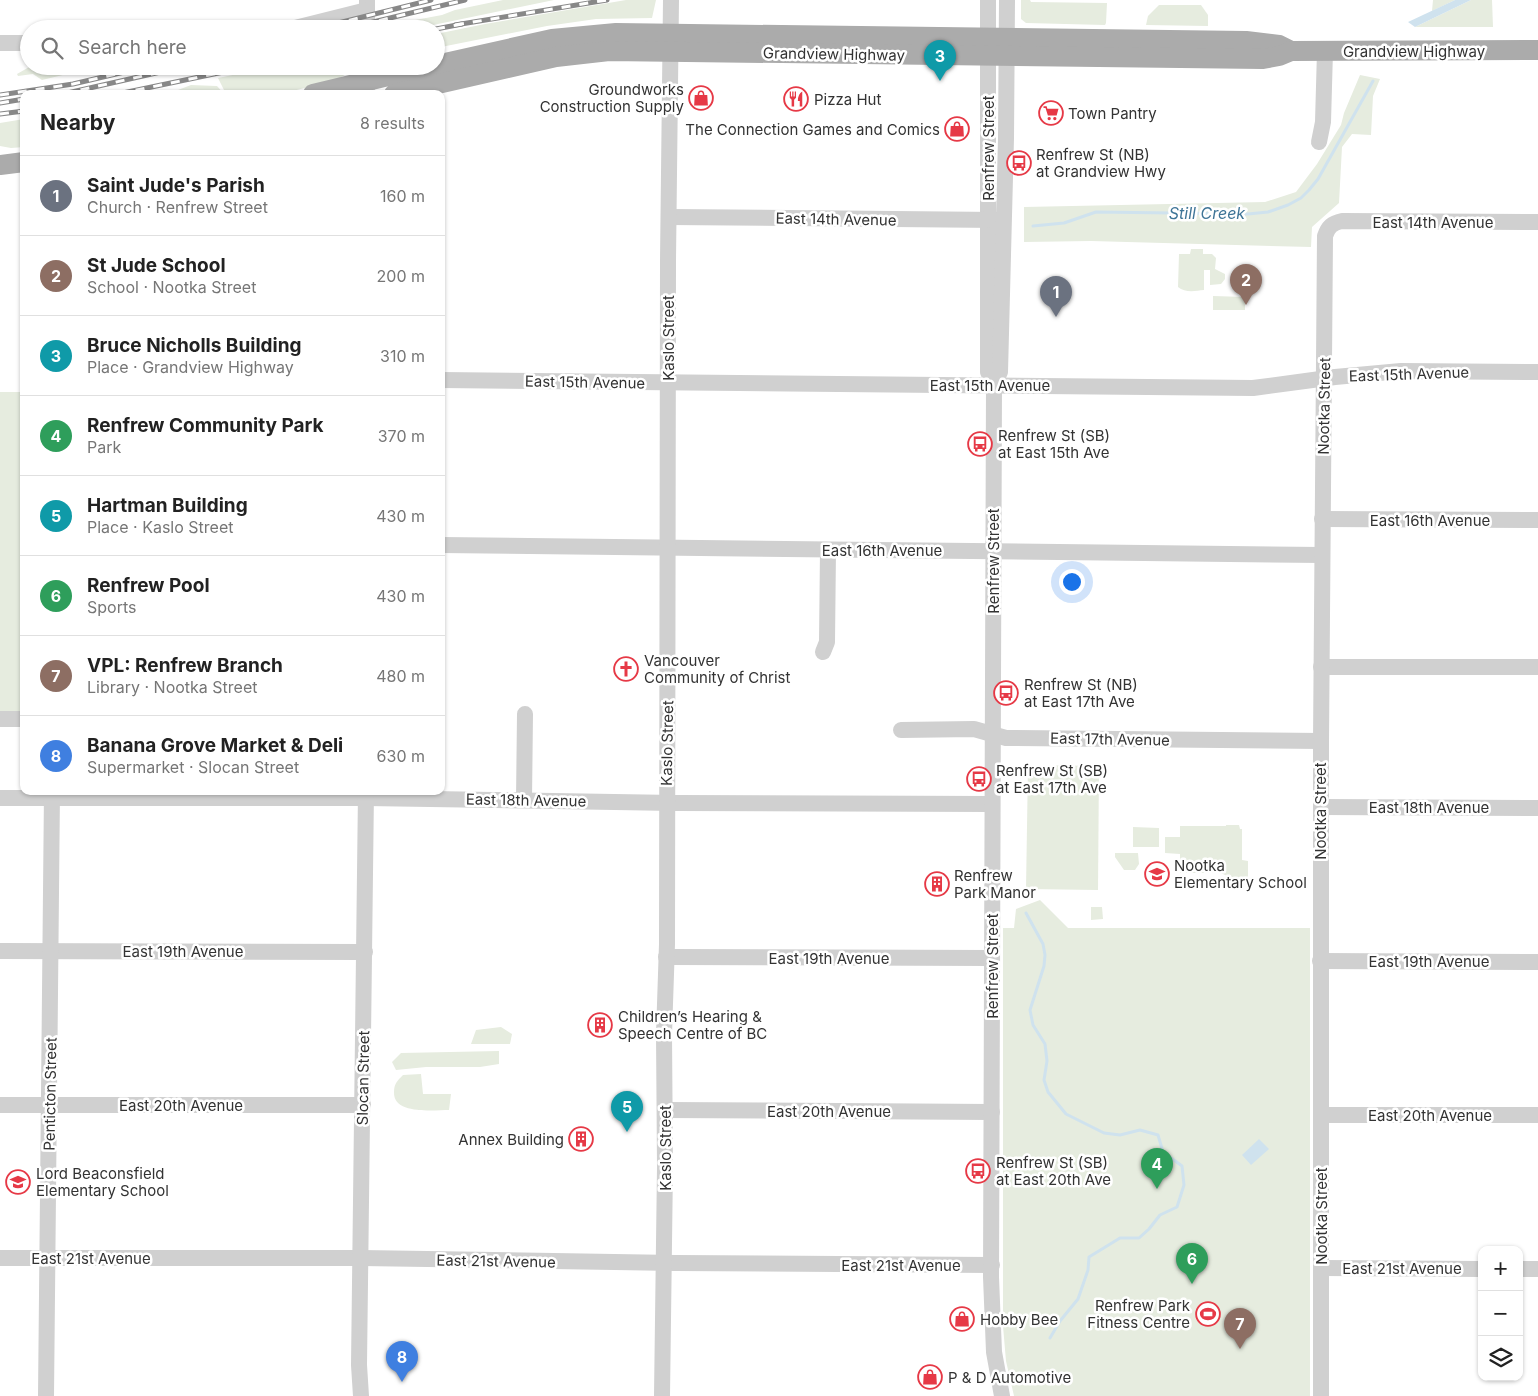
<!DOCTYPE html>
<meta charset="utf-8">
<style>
:root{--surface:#fff;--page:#f6f6f6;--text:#222;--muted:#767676;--line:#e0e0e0;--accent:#0b8043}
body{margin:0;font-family:Inter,sans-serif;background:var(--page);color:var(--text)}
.controls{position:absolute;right:15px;bottom:15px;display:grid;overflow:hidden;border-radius:10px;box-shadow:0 1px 4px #0004}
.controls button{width:45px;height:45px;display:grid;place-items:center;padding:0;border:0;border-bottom:1px solid var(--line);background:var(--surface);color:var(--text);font:25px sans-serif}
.you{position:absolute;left:1071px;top:581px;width:18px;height:18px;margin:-12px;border:4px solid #fff;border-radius:50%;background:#1a73e8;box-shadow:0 0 0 8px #1a73e833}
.badge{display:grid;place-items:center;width:32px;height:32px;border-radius:50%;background:var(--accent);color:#fff;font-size:16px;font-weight:700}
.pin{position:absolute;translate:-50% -41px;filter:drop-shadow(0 1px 2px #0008)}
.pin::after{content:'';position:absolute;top:26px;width:18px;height:15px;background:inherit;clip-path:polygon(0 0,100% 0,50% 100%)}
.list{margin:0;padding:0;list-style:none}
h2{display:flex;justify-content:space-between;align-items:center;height:65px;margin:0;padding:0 20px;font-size:21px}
h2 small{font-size:16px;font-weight:400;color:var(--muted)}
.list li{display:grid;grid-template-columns:32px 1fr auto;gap:15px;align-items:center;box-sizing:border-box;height:80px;padding:0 20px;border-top:1px solid var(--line)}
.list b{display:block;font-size:19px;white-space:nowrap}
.list p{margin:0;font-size:16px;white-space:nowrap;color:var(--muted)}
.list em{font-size:16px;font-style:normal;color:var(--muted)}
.icon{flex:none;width:28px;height:28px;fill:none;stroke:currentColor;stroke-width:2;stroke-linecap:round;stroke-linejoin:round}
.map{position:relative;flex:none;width:1538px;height:1396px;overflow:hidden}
.search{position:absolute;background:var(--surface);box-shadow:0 1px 4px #0004;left:20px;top:20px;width:425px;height:55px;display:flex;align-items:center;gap:12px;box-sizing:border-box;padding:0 18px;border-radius:28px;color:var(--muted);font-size:19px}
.panel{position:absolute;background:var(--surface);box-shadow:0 1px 4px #0004;left:20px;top:90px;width:425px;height:705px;border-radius:10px}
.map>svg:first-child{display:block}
.green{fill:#e6ecdf}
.water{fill:#cfe2ee}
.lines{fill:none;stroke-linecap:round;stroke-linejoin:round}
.stream{stroke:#cfe2ee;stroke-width:3}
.minor{stroke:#d0d0d0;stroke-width:16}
.major{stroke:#ababab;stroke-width:20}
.rail-casing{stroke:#888;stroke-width:5}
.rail{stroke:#fff;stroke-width:3;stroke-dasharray:9;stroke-linecap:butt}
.labels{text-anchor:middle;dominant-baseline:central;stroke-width:5;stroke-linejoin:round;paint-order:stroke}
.street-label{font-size:15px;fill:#333;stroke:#fff}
.poi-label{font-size:15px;fill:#333;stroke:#fff;text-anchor:start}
.water-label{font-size:16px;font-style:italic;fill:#3f7597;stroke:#fff}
</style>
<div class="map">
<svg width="1538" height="1396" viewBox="0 0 1538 1396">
<rect width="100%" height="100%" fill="#fff"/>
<g class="green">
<path d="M503 0H554L414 29H383V26L442 15 455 10Z"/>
<path d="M626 0H656L652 18 596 19 547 26 436 48V34L485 24Z"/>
<path d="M1021 0H1030L1031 2 1107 3 1106 23 1105 25 1026 23 1021 19Z"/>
<path d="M1433 0H1455L1432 11Z"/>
<path d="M1471 0H1492L1493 27H1415Z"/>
<path d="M1159 5H1201L1208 15V26L1146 25 1148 16Z"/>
<path d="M31 66H73V69L67 74 42 80 33 74 18 76 17 74Z"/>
<path d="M276 66H347L348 73 336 80 281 94H226L218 78Z"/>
<path d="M1360 75 1380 79 1373 96 1371 135 1352 134 1342 147 1339 203 1312 227 1311 247 1091 241 1024 242V207L1265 202 1296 192 1317 164 1341 125 1344 113Z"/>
<path d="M191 85 217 86 224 94H178V90Z"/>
<path d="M24 119V147L11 148 0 146V123Z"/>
<path d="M1191 249H1203V254H1212L1216 258 1215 269 1225 274V279L1221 284 1210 285V270H1204V290C1195 291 1185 293 1178 287L1179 254H1190Z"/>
<path d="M1213 296 1245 297V310H1213Z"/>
<rect x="0" y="392" width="24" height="322"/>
<path d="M1028 765 1099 766 1098 890 1026 889Z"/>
<path d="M1226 825H1239L1240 829H1242V860L1248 861V880H1235L1221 873H1180V854L1165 853V837H1180V826H1226Z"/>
<path d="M1133 827 1159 828V847H1133Z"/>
<path d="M1115 853H1138L1139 864 1135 870H1124L1115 857Z"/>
<path d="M1040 900 1068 928H1310V1396H1014L1006 1361 1003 1326V928H1014L1016 909Z"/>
<path d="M1091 907H1102L1103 919 1091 920Z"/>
<path d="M501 1027 512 1034 510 1044H471L476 1030Z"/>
<path d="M499 1051V1064L480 1067H426L396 1070 392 1062 401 1053Z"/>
<path d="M421 1074 423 1094H451L449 1110C434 1110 393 1115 394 1092 394 1084 397 1081 403 1075Z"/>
</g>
<g class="water">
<path d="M1455 0H1471L1415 27 1408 22Z"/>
<path d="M1259 1139 1269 1149 1251 1165 1242 1155Z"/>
</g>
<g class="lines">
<g class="stream">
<path d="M1033 226 1064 223 1096 212 1248 214 1268 212 1288 205 1301 198 1309 190 1318 179 1373 81"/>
<path d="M1026 913 1043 944 1045 955 1044 966 1030 1010 1033 1025 1045 1044 1047 1061 1044 1080 1048 1092 1066 1114 1104 1133 1120 1135 1140 1130 1158 1135 1163 1152 1182 1166 1184 1185 1177 1207 1160 1215 1149 1229 1139 1238H1120L1089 1257 1088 1270 1078 1299 1060 1321 1050 1338"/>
</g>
<g class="minor">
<path d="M988 0V372L994 385"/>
<path d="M367 1V29"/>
<path d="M291 29 367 10"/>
<path d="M0 43H29"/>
<path d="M362 66 367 81V94"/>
<path d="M1319 142 1323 122 1325 51"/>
<path d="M669 217 999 220"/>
<path d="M441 380 1253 388 1335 377 1401 371 1538 372"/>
<path d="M1322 519 1538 520"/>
<path d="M441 545 1322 555"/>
<path d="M823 652 827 642 828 550"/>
<path d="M1321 667H1538"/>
<path d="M0 719H24"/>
<path d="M901 730 974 729 1006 738 1321 741"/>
<path d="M0 798H366L675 803 992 804"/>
<path d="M524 800 525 714"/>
<path d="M1321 807 1538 808"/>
<path d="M0 951 365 952"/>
<path d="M666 957 992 958"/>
<path d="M1320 961 1538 962"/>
<path d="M0 1105H363"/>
<path d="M665 1110 992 1112"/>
<path d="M1321 1115H1538"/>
<path d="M0 1258H361L675 1263 992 1265"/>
<path d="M1322 1268 1482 1269"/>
<path d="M1519 1269H1538"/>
<path d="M46 1396 52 791"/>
<path d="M361 1396 359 1365 366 791"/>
<path d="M662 1396 665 1167 664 1034 667 944 668 261 671 0"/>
<path d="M1002 1396 994 1352 991 1277 994 385 1000 372 1006 138 1007 0"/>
<path d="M1321 1396V741L1325 236C1328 227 1332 223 1342 221L1538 222"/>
</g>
<g class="major">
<path d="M436 65 552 39 616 33 1246 41 1279 45 1291 51"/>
<path d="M313 94 430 66"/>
<path d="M394 94 556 57 609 51 1263 59 1279 56 1291 51 1538 50"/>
<path d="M0 165 24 162"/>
</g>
<g class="rail-casing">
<g id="rail">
<path d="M455 25 607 0"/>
<path d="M314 29 431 0"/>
<path d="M344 29 465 0"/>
<path d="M436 29 462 24"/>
<path d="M63 94 187 66"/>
<path d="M118 94 252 66"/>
<path d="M0 95 73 84 150 66"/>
<path d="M0 103 24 99"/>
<path d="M0 114 24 111"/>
</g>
</g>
<use href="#rail" class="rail"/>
</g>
<defs>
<g id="shop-ring" transform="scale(1.25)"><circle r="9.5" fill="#fff" stroke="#e63946" stroke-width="1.5"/><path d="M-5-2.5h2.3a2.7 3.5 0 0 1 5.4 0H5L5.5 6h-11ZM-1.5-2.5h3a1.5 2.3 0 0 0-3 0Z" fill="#e63946"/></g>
<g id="restaurant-ring" transform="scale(1.25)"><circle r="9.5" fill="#fff" stroke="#e63946" stroke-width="1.5"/><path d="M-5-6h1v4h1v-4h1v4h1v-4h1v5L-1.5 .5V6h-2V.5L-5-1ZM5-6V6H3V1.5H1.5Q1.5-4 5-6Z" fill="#e63946"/></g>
<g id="supermarket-ring" transform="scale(1.25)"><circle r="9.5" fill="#fff" stroke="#e63946" stroke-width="1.5"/><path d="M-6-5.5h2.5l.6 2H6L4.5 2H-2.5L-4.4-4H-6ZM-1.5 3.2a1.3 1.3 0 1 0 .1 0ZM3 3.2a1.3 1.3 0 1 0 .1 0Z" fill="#e63946"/></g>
<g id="bus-ring" transform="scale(1.25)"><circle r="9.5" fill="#fff" stroke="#e63946" stroke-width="1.5"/><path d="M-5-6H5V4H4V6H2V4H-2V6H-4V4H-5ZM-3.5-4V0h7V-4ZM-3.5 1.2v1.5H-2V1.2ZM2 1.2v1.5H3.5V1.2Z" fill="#e63946"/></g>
<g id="church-ring" transform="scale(1.25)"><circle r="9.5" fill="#fff" stroke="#e63946" stroke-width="1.5"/><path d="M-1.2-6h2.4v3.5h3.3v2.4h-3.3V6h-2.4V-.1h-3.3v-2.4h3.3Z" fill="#e63946"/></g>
<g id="school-ring" transform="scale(1.25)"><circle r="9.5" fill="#fff" stroke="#e63946" stroke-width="1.5"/><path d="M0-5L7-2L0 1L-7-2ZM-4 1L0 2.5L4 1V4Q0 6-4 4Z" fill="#e63946"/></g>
<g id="building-ring" transform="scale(1.25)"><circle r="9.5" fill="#fff" stroke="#e63946" stroke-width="1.5"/><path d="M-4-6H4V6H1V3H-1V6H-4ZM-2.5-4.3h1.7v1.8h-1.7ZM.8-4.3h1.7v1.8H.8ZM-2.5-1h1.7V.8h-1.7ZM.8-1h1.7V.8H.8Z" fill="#e63946"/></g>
<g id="stadium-ring" transform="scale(1.25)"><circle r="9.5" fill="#fff" stroke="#e63946" stroke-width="1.5"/><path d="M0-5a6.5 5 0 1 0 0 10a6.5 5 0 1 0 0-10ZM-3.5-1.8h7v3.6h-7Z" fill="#e63946"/></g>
</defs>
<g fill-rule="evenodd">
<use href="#shop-ring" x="701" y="98"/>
<use href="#restaurant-ring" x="796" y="99"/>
<use href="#supermarket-ring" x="1051" y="113"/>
<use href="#shop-ring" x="957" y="129"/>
<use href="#bus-ring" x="1019" y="163"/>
<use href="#bus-ring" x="980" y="444"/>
<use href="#church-ring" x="626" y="669"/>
<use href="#bus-ring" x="1006" y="693"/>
<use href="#bus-ring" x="979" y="779"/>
<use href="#school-ring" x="1157" y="874"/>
<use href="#building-ring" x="937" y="884"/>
<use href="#building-ring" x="600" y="1025"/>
<use href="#building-ring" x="581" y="1139"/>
<use href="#bus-ring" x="978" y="1171"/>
<use href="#school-ring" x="18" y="1182"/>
<use href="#stadium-ring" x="1208" y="1314"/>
<use href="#shop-ring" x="962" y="1319"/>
<use href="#shop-ring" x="930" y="1377"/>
</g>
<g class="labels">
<g class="street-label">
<text x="1414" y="51">Grandview Highway</text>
<text transform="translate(834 54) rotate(1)">Grandview Highway</text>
<text transform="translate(988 148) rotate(-90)">Renfrew Street</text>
<text transform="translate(836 219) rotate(1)">East 14th Avenue</text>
<text x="1433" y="222">East 14th Avenue</text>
<text transform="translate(668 338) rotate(-90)">Kaslo Street</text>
<text transform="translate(1409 374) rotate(-2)">East 15th Avenue</text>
<text transform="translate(585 382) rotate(1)">East 15th Avenue</text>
<text x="990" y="385">East 15th Avenue</text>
<text transform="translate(1324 406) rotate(-89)">Nootka Street</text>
<text x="1430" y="520">East 16th Avenue</text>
<text x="882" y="550">East 16th Avenue</text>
<text transform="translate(993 561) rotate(-90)">Renfrew Street</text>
<text transform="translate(1110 739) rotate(1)">East 17th Avenue</text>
<text transform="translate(667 743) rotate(-89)">Kaslo Street</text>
<text transform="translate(526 800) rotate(1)">East 18th Avenue</text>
<text x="1429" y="807">East 18th Avenue</text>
<text transform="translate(1320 811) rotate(-90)">Nootka Street</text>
<text x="183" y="951">East 19th Avenue</text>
<text x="829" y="958">East 19th Avenue</text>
<text x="1429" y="961">East 19th Avenue</text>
<text transform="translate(992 966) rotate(-90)">Renfrew Street</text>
<text transform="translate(363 1078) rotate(-89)">Slocan Street</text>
<text transform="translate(50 1094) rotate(-89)">Penticton Street</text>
<text x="181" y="1105">East 20th Avenue</text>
<text x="829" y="1111">East 20th Avenue</text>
<text x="1430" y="1115">East 20th Avenue</text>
<text transform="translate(665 1148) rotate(-90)">Kaslo Street</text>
<text transform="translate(1321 1216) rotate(-90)">Nootka Street</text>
<text x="91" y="1258">East 21st Avenue</text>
<text transform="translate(496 1261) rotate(1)">East 21st Avenue</text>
<text x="901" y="1265">East 21st Avenue</text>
<text x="1402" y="1268">East 21st Avenue</text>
</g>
<g class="poi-label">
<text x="684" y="89" text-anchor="end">Groundworks<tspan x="684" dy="17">Construction Supply</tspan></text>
<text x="814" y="99">Pizza Hut</text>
<text x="1068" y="113">Town Pantry</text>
<text x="940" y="129" text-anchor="end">The Connection Games and Comics</text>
<text x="1036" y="154">Renfrew St (NB)<tspan x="1036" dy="17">at Grandview Hwy</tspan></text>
<text x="998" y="435">Renfrew St (SB)<tspan x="998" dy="17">at East 15th Ave</tspan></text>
<text x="644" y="660">Vancouver<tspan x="644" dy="17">Community of Christ</tspan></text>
<text x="1024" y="684">Renfrew St (NB)<tspan x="1024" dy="17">at East 17th Ave</tspan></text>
<text x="996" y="770">Renfrew St (SB)<tspan x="996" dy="17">at East 17th Ave</tspan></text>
<text x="1174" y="865">Nootka<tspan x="1174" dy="17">Elementary School</tspan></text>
<text x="954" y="875">Renfrew<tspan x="954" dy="17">Park Manor</tspan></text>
<text x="618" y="1016">Children’s Hearing &amp;<tspan x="618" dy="17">Speech Centre of BC</tspan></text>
<text x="564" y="1139" text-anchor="end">Annex Building</text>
<text x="996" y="1162">Renfrew St (SB)<tspan x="996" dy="17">at East 20th Ave</tspan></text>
<text x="36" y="1173">Lord Beaconsfield<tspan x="36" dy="17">Elementary School</tspan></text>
<text x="1190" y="1305" text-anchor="end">Renfrew Park<tspan x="1190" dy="17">Fitness Centre</tspan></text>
<text x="980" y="1319">Hobby Bee</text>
<text x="948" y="1377">P &amp; D Automotive</text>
</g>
<g class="water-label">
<text x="1207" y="213">Still Creek</text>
</g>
</g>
</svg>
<div class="controls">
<button>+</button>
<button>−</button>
<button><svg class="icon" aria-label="layers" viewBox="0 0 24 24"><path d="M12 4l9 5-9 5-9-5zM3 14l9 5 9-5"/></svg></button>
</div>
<div class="you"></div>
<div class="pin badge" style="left:1056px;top:317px;background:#6b7280">1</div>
<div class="pin badge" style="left:1246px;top:305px;background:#8d6e63">2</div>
<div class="pin badge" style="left:940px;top:81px;background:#0f9aa8">3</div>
<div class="pin badge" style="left:1157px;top:1189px;background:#2e9e5b">4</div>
<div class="pin badge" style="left:627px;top:1132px;background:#0f9aa8">5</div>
<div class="pin badge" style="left:1192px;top:1284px;background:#2e9e5b">6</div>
<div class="pin badge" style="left:1240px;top:1349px;background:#8d6e63">7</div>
<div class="pin badge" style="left:402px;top:1382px;background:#3f7fe0">8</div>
<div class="search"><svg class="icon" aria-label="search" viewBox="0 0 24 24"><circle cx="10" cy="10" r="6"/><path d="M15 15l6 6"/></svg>Search here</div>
<section class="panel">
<h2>Nearby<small>8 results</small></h2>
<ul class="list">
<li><span class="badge" style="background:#6b7280">1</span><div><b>Saint Jude's Parish</b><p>Church · Renfrew Street</p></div><em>160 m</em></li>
<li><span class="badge" style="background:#8d6e63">2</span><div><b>St Jude School</b><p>School · Nootka Street</p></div><em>200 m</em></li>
<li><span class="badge" style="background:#0f9aa8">3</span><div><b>Bruce Nicholls Building</b><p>Place · Grandview Highway</p></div><em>310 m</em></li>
<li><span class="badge" style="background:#2e9e5b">4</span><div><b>Renfrew Community Park</b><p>Park</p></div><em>370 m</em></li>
<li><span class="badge" style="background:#0f9aa8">5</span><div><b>Hartman Building</b><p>Place · Kaslo Street</p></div><em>430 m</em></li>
<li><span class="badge" style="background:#2e9e5b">6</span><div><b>Renfrew Pool</b><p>Sports</p></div><em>430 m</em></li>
<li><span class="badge" style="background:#8d6e63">7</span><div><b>VPL: Renfrew Branch</b><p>Library · Nootka Street</p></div><em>480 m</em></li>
<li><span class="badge" style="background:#3f7fe0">8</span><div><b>Banana Grove Market &amp; Deli</b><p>Supermarket · Slocan Street</p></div><em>630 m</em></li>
</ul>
</section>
</div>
